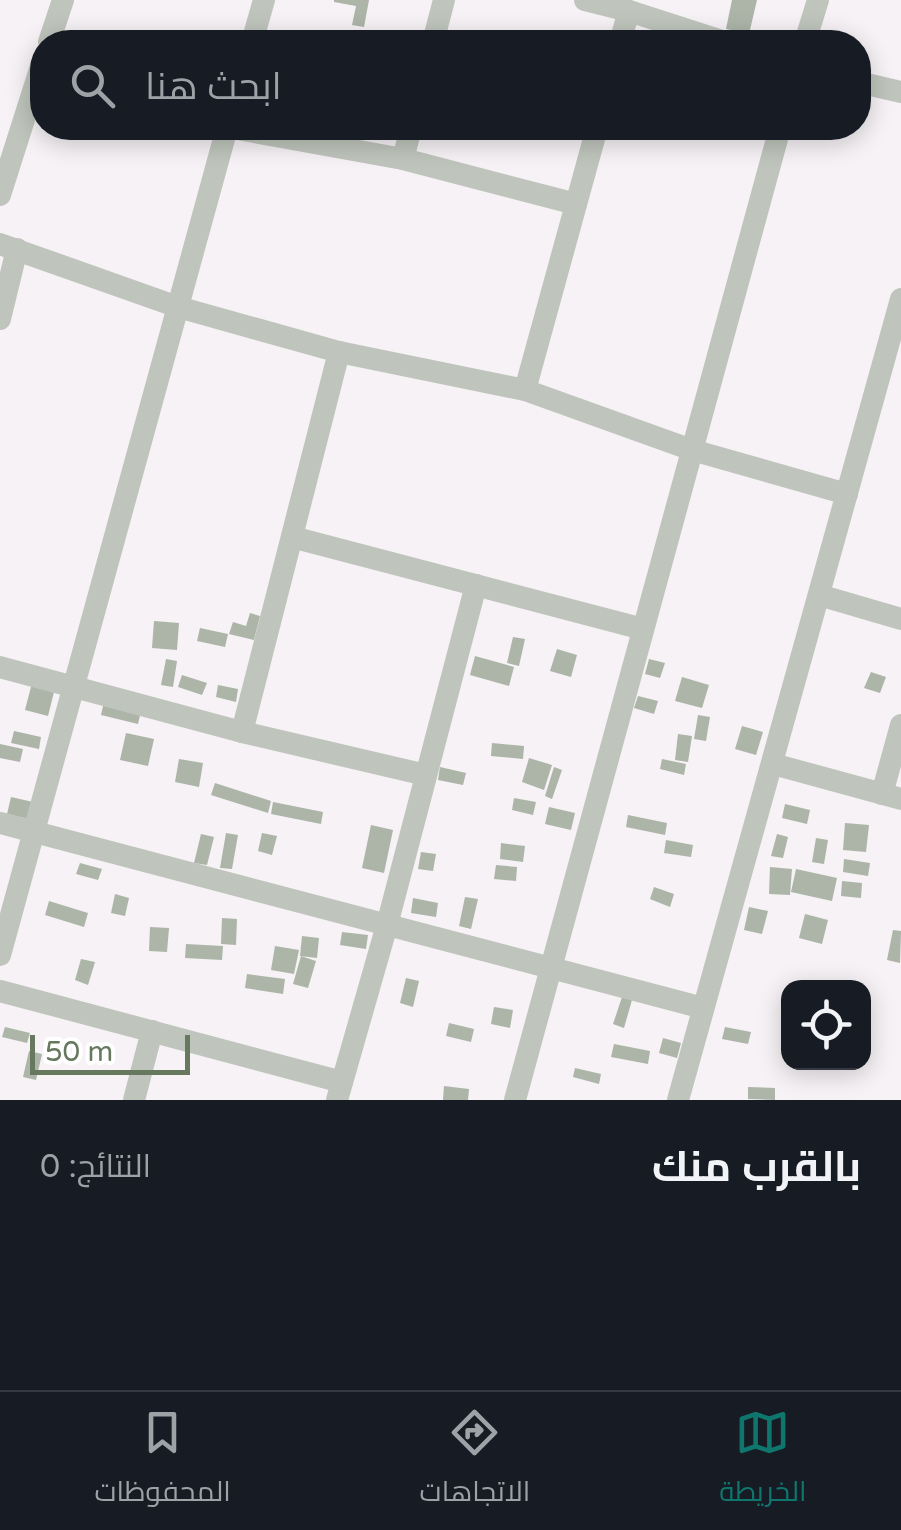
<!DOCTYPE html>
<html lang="ar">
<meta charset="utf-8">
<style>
:root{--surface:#171b24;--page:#20242c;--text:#f1f3f6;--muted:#9ea1a6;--line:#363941;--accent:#0f766e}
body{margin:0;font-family:"Varela Round",Cairo,sans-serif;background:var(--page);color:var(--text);direction:rtl}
.controls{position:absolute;right:30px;bottom:30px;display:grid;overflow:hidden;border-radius:20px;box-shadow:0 5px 25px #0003}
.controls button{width:90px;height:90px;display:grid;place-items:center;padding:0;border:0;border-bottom:2px solid var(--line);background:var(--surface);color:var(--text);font:50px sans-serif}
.scale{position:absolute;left:30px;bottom:25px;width:160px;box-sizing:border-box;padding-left:10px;border:5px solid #66785e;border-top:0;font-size:28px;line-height:35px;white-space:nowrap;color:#66785e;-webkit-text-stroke:8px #fff;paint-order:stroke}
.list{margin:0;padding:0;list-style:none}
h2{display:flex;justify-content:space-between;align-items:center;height:130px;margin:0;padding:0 40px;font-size:42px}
h2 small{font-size:32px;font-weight:400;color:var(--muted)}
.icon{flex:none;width:55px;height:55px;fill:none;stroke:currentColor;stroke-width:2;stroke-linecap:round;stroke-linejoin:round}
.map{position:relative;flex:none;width:901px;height:1100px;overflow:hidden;direction:ltr}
.search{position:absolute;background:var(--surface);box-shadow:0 5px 25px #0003;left:30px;right:30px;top:30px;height:110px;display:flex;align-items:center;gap:25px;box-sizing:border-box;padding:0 35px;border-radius:40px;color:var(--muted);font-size:38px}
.sheet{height:290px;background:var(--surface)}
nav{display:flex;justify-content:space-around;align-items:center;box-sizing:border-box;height:140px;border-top:2px solid var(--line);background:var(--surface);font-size:28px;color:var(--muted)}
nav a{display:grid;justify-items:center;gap:5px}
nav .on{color:var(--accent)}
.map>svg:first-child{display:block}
.building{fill:#acb5a8}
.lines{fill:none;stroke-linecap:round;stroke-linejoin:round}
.minor{stroke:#bfc5bc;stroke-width:22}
</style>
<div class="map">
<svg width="901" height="1100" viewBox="0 0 901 1100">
<rect width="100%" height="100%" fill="#f6f2f5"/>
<g class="building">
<path d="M334 0H369L364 27 352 25 356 6 334 2Z"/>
<path d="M732 0H757L749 34 726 29Z"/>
<path d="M250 613 260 616 254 640 229 634 233 622 246 626Z"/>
<path d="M154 621 179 623 177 650 152 648Z"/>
<path d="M200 628 228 634 225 647 197 641Z"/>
<path d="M513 637 525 639 519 666 507 663Z"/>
<path d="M557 649 577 655 571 677 550 671Z"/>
<path d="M475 656 514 667 509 686 470 675Z"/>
<path d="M166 659 177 661 173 687 161 685Z"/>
<path d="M649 659 665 663 660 678 645 674Z"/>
<path d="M871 672 886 677 880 693 864 688Z"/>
<path d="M182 675 207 683 202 695 178 687Z"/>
<path d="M682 677 709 685 702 708 675 701Z"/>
<path d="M32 683 55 688 48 716 25 710Z"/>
<path d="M218 685 238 689 236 702 216 697Z"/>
<path d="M638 696 658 701 654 714 634 708Z"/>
<path d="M104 702 141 711 138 724 101 715Z"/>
<path d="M698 715 710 717 706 741 694 739Z"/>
<path d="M742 726 763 732 756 755 735 749Z"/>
<path d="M14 731 41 737 39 749 11 743Z"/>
<path d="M126 733 154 739 148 766 120 760Z"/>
<path d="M678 734 692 736 688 762 675 760Z"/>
<path d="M492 743 524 746 523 759 491 756Z"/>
<path d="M0 744 23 749 20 762 0 758Z"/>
<path d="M529 758 552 765 544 790 522 782Z"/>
<path d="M179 759 203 763 199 787 175 782Z"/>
<path d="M662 759 686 764 684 775 660 769Z"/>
<path d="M440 767 466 773 463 785 438 780Z"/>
<path d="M554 767 562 770 552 799 545 796Z"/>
<path d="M215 783 271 801 268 813 211 795Z"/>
<path d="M11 797 33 802 29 819 7 814Z"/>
<path d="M514 798 536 802 533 815 512 810Z"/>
<path d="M273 802 323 812 321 824 271 814Z"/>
<path d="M785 804 810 810 807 824 782 818Z"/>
<path d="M549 807 575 813 571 830 545 824Z"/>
<path d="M628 815 667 823 665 835 626 827Z"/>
<path d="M845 823 869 825 866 852 843 850Z"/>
<path d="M371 825 393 830 384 873 362 868Z"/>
<path d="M226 833 238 835 232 869 220 868Z"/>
<path d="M262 833 277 836 272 855 258 851Z"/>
<path d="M201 834 214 837 207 865 194 863Z"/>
<path d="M777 834 788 837 783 858 771 856Z"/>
<path d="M816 838 828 840 824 864 812 862Z"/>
<path d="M666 840 693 845 691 857 664 853Z"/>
<path d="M501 843 525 846 523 862 500 859Z"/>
<path d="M421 852 436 854 433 871 418 869Z"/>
<path d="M844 859 870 863 868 876 843 872Z"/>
<path d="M80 863 102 869 98 880 76 874Z"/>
<path d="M496 865 517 867 516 881 494 879Z"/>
<path d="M770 867 792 869 790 895 769 894Z"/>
<path d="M796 869 837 878 832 901 791 892Z"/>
<path d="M842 881 862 883 861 898 841 896Z"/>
<path d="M654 887 674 894 670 907 650 899Z"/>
<path d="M115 894 129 898 125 916 111 913Z"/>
<path d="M465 897 478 899 471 929 459 926Z"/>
<path d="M413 898 438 903 436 917 411 913Z"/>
<path d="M49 901 88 913 84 927 45 915Z"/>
<path d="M749 907 768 911 762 934 744 930Z"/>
<path d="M805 914 828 920 822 944 799 938Z"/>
<path d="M222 918 237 919 236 945 221 944Z"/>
<path d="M150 927 169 928 167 952 149 951Z"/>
<path d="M893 930 901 931 900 963 887 960Z"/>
<path d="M342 932 368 935 366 949 340 945Z"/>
<path d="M302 936 319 938 317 958 300 956Z"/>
<path d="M186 944 223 946 222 960 185 958Z"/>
<path d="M275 946 299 950 294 974 271 970Z"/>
<path d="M301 956 316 961 308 988 293 984Z"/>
<path d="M81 959 95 962 88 985 75 980Z"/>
<path d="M247 974 285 979 283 994 245 988Z"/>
<path d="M406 978 419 981 413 1007 400 1003Z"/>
<path d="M622 997 632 1000 624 1028 613 1024Z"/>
<path d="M494 1007 513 1010 510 1028 491 1024Z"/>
<path d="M449 1023 474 1029 471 1042 446 1036Z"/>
<path d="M5 1027 30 1033 27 1043 2 1037Z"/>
<path d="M725 1027 751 1032 748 1044 722 1039Z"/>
<path d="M663 1038 681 1043 677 1058 659 1053Z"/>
<path d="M614 1044 650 1051 648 1064 611 1057Z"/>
<path d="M29 1051 42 1054 36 1080 23 1077Z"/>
<path d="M575 1068 601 1074 599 1084 573 1077Z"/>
<path d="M444 1086 469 1089 468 1100H443Z"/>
<path d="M748 1087 775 1088V1100L748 1099Z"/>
</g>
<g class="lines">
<g class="minor">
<path d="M585 0 629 11 725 42"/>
<path d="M49 42 63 0"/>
<path d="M252 42 264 0"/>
<path d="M433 42 444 0"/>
<path d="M620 42 629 11"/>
<path d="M805 42 818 0"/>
<path d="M858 82 901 92"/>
<path d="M232 128 403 159 576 204"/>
<path d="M403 159 411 128"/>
<path d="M0 195 42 63"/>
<path d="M0 244 178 307 339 352 525 390 692 450 847 494"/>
<path d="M0 319 17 249"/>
<path d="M525 390 597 128"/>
<path d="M292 537 643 629"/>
<path d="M819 595 901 619"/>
<path d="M0 667 242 732 426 775"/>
<path d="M242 732 339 352"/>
<path d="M773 764 901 799"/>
<path d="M882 794 901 725"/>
<path d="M0 823 703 1008"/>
<path d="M0 955 227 128"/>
<path d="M0 991 342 1082"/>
<path d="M134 1100 152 1031"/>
<path d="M337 1100 387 925 476 585"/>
<path d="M515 1100 780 128"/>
<path d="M678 1100 901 299"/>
</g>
</g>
</svg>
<div class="controls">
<button><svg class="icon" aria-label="locate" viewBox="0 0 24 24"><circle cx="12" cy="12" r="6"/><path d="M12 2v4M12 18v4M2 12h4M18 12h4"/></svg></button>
</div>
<div class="scale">50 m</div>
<div class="search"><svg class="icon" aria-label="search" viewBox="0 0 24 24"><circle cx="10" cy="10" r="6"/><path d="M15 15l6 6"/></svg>ابحث هنا</div>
</div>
<section class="sheet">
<h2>بالقرب منك<small>النتائج: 0</small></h2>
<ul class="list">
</ul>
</section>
<nav>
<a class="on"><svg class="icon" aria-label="map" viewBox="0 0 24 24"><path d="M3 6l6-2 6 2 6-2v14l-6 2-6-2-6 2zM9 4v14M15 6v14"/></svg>الخريطة</a>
<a><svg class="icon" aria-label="directions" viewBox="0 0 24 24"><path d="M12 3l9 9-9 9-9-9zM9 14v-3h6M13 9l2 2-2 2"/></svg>الاتجاهات</a>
<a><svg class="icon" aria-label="saved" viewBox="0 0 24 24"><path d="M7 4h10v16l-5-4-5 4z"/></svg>المحفوظات</a>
</nav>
